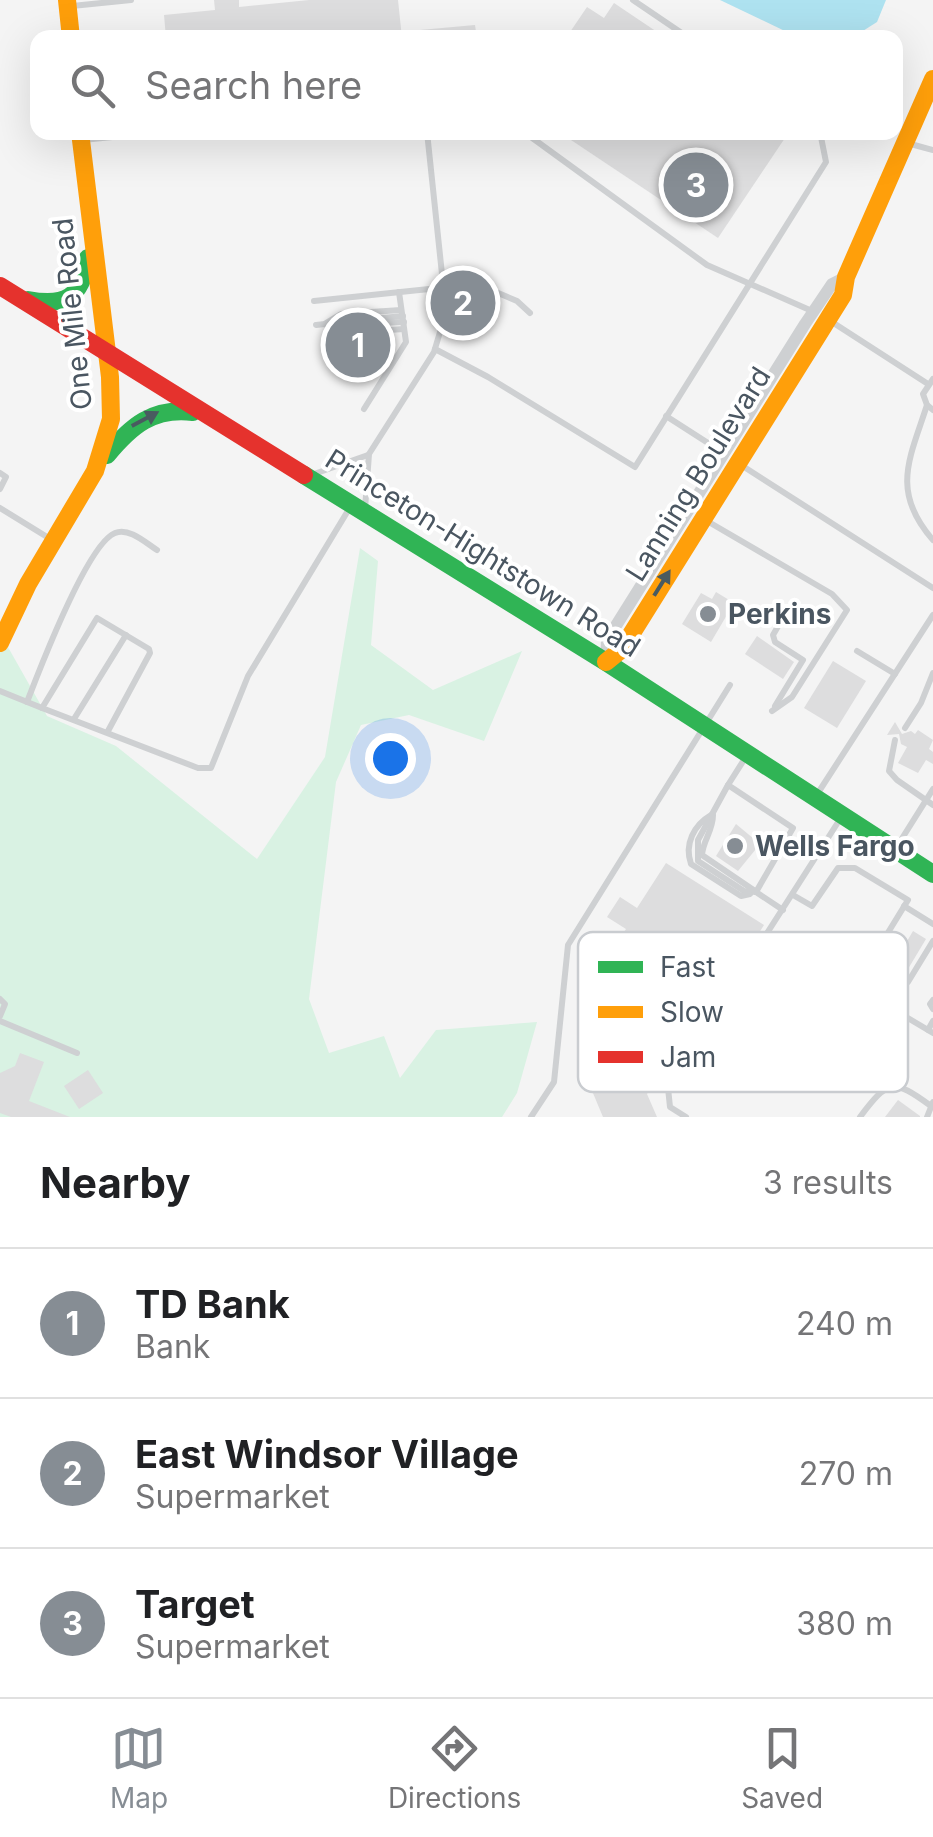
<!DOCTYPE html>
<style>
:root{--surface:#fff;--page:#f2f2f2;--text:#202124;--muted:#757577;--line:#e0e0e0;--accent:#868d94}
body{margin:0;font-family:Inter,sans-serif;background:var(--page);color:var(--text)}
.you{position:absolute;left:390px;top:758px;width:35px;height:35px;margin:-25px;border:8px solid #fff;border-radius:50%;background:#1a73e8;box-shadow:0 0 0 15px #1a73e833}
.badge{display:grid;place-items:center;width:65px;height:65px;border-radius:50%;background:var(--accent);color:#fff;font-size:32px;font-weight:700}
.pin{position:absolute;translate:-50% -50%;border:5px solid #fff;box-shadow:0 2px 10px #0006}
.list{margin:0;padding:0;list-style:none}
h2{display:flex;justify-content:space-between;align-items:center;height:130px;margin:0;padding:0 40px;font-size:42px}
h2 small{font-size:32px;font-weight:400;color:var(--muted)}
.list li{display:grid;grid-template-columns:65px 1fr auto;gap:30px;align-items:center;box-sizing:border-box;height:150px;padding:0 40px;border-top:2px solid var(--line)}
.list b{display:block;font-size:38px;white-space:nowrap}
.list p{margin:0;font-size:32px;white-space:nowrap;color:var(--muted)}
.list em{font-size:32px;font-style:normal;color:var(--muted)}
.icon{flex:none;width:55px;height:55px;fill:none;stroke:currentColor;stroke-width:2;stroke-linecap:round;stroke-linejoin:round}
.map{position:relative;flex:none;width:933px;height:1117px;overflow:hidden}
.search{position:absolute;background:var(--surface);box-shadow:0 10px 40px #0002;left:30px;right:30px;top:30px;height:110px;display:flex;align-items:center;gap:25px;box-sizing:border-box;padding:0 35px;border-radius:20px;color:var(--muted);font-size:38px}
.sheet{height:580px;background:var(--surface)}
nav{display:flex;justify-content:space-around;align-items:center;box-sizing:border-box;height:140px;border-top:2px solid var(--line);background:var(--surface);font-size:28px;color:var(--muted)}
nav a{display:grid;justify-items:center;gap:5px}
nav .on{color:var(--accent)}
.map>svg:first-child{display:block}
.green{fill:#d9f2e3}
.water{fill:#aee2f0}
.building{fill:#ddddde}
.lines{fill:none;stroke-linecap:round;stroke-linejoin:round}
.lane{stroke:#ced0d2;stroke-width:6}
.street{stroke:#ced0d2;stroke-width:12}
.fast{stroke:#30b455;stroke-width:18}
.slow{stroke:#ff9f0a;stroke-width:18}
.jam{stroke:#e5322d;stroke-width:18}
.oneway{fill:#495b60}
.poi-dot{fill:#868d94;stroke:#fff;stroke-width:4}
.labels{text-anchor:middle;dominant-baseline:central;stroke-width:8;stroke-linejoin:round;paint-order:stroke}
.street-label{font-size:28px;fill:#4a5661;stroke:#fff}
.poi-label{font-size:28px;font-weight:bold;fill:#4a5661;stroke:#fff;text-anchor:start}
.key{fill:#fff;stroke:#c9ccd0;stroke-width:2.5}
.key-label{font-size:28px;fill:#4a5661}
</style>
<div class="map">
<svg width="933" height="1117" viewBox="0 0 933 1117">
<rect width="100%" height="100%" fill="#f4f4f4"/>
<path class="green" d="M360 548 378 561 371 645 433 690 522 651 484 741 409 715 361 725 336 782 309 999 329 1053 384 1036 400 1078 436 1030 537 1022 517 1093 502 1117H0V633L47 716 116 746 257 859 325 757Z"/>
<path class="water" d="M720 0H886L877 22 855 36 789 33Z"/>
<g class="building">
<path d="M214 0H239V7L309 0H398L402 38H166L164 15 215 10Z"/>
<path d="M614 3 666 38H566L587 7 604 18Z"/>
<path d="M475 25 477 38H410L409 31Z"/>
<path d="M559 132H789L718 238Z"/>
<path d="M360 339 387 356 373 378 341 357 346 350 345 340Z"/>
<path d="M716 592 734 603 711 642 682 624 701 593 712 599Z"/>
<path d="M757 636 794 662 783 679 745 654Z"/>
<path d="M833 661 866 681 837 728 804 708Z"/>
<path d="M895 722 902 734 911 731 915 734 918 730 933 740 929 749 933 752V764L926 760 918 773 898 763 907 747 901 744 899 734 887 735Z"/>
<path d="M736 824 760 844 738 871 716 856Z"/>
<path d="M666 863 764 925 693 1036 686 1031 647 1094 657 1117H603L590 1086 610 1055 621 1061 654 1011 597 975 626 929 607 917 620 897 637 908Z"/>
<path d="M913 931 926 939 905 974 892 967Z"/>
<path d="M20 1053 44 1062 29 1101 70 1117H11L0 1113V1073L15 1066Z"/>
<path d="M88 1070 103 1093 79 1109 64 1086Z"/>
<path d="M898 1100 920 1116V1117H885Z"/>
</g>
<g class="lines">
<g class="lane">
<path d="M633 0 689 38"/>
<path d="M72 6 131 0"/>
<path d="M524 132 707 265 812 311"/>
<path d="M83 140 161 132"/>
<path d="M907 143 933 150"/>
<path d="M314 301 477 284 517 301 530 313"/>
<path d="M832 322 928 384"/>
<path d="M326 323 341 314 401 310"/>
<path d="M331 323 403 316"/>
<path d="M316 325 325 324 342 333 404 329"/>
<path d="M330 325 404 322"/>
<path d="M435 349 488 377 635 467 826 162 820 132"/>
<path d="M933 379 923 394 927 405 933 410"/>
<path d="M927 405C910 458 890 491 933 540"/>
<path d="M364 409 406 342 399 292"/>
<path d="M666 416 722 452"/>
<path d="M741 465 933 588"/>
<path d="M0 473 6 477 0 489"/>
<path d="M314 474 368 455"/>
<path d="M0 508 52 540"/>
<path d="M365 509 369 454 434 352 446 312 427 132"/>
<path d="M707 521 832 594 847 610 792 697 772 711"/>
<path d="M857 651 895 674"/>
<path d="M0 691 42 708"/>
<path d="M27 702C39 671 87 544 115 533 129 527 146 543 157 550"/>
<path d="M775 706 803 660 775 642 773 635 788 609"/>
<path d="M74 719 126 635"/>
<path d="M905 728 921 703 933 673"/>
<path d="M108 731 150 653 149 649 97 618 42 708 198 768H211L248 676 349 509"/>
<path d="M895 740 889 771 897 780 933 805"/>
<path d="M747 755 728 785 793 828 756 892 783 910"/>
<path d="M728 785 698 840V861L744 891 756 892"/>
<path d="M816 796 933 615"/>
<path d="M711 815C694 825 684 844 691 864L741 896 750 894"/>
<path d="M713 815C713 831 703 840 702 855L755 891"/>
<path d="M896 848 933 789"/>
<path d="M793 895 812 906 838 868H855L908 900 843 1006"/>
<path d="M904 906 933 924"/>
<path d="M860 978 886 995 901 1014 933 1033"/>
<path d="M0 999 5 1004 0 1016"/>
<path d="M890 1000 908 982 933 941"/>
<path d="M933 1000 930 1004 933 1009"/>
<path d="M0 1021 77 1053"/>
<path d="M928 1030 933 1021"/>
<path d="M531 1117 554 1082 568 945 730 685"/>
<path d="M686 1117 670 1107 668 1088 842 816"/>
<path d="M860 1117C888 1080 893 1078 931 1106"/>
<path d="M927 1117 933 1102"/>
</g>
<path class="street" d="M606 662 607 640 805 324 832 284 846 277"/>
<g class="fast">
<path d="M28 300C67 307 81 297 88 258"/>
<path d="M107 455C131 426 153 407 193 412"/>
<path d="M304 475 606 662 933 874"/>
</g>
<g class="slow">
<path d="M67 0 71 38"/>
<path d="M0 643 28 584 95 471 111 419 110 377 80 132"/>
<path d="M606 662 622 649 843 295 846 277 933 79"/>
</g>
<path class="jam" d="M0 286 304 475"/>
</g>
<defs><path id="oneway-solid" d="M-6-.8H1V-3.2L6.5 0L1 3.2V.8H-6Z" transform="scale(2.5)"/></defs>
<g class="oneway">
<use href="#oneway-solid" transform="translate(145 419) rotate(-28)"/>
<use href="#oneway-solid" transform="translate(662 583) rotate(-58)"/>
</g>
<g class="poi-dot">
<circle cx="708" cy="614" r="10"/>
<circle cx="735" cy="846" r="10"/>
</g>
<g class="labels">
<g class="street-label">
<text transform="translate(72 314) rotate(-96)">One Mile Road</text>
<text transform="translate(698 474) rotate(-58)">Lanning Boulevard</text>
<text transform="translate(483 553) rotate(32)">Princeton-Hightstown Road</text>
</g>
<g class="poi-label">
<text x="728" y="614">Perkins</text>
<text x="755" y="846">Wells Fargo</text>
</g>
</g>
<rect x="578" y="932" width="330" height="160" rx="15" class="key"/>
<rect x="598" y="961" width="45" height="12" fill="#30b455"/>
<rect x="598" y="1006" width="45" height="12" fill="#ff9f0a"/>
<rect x="598" y="1051" width="45" height="12" fill="#e5322d"/>
<g class="key-label">
<text x="660" y="977">Fast</text>
<text x="660" y="1022">Slow</text>
<text x="660" y="1067">Jam</text>
</g>
</svg>
<div class="you"></div>
<div class="pin badge" style="left:358px;top:345px">1</div>
<div class="pin badge" style="left:463px;top:303px">2</div>
<div class="pin badge" style="left:696px;top:185px">3</div>
<div class="search"><svg class="icon" aria-label="search" viewBox="0 0 24 24"><circle cx="10" cy="10" r="6"/><path d="M15 15l6 6"/></svg>Search here</div>
</div>
<section class="sheet">
<h2>Nearby<small>3 results</small></h2>
<ul class="list">
<li><span class="badge">1</span><div><b>TD Bank</b><p>Bank</p></div><em>240 m</em></li>
<li><span class="badge">2</span><div><b>East Windsor Village</b><p>Supermarket</p></div><em>270 m</em></li>
<li><span class="badge">3</span><div><b>Target</b><p>Supermarket</p></div><em>380 m</em></li>
</ul>
</section>
<nav>
<a class="on"><svg class="icon" aria-label="map" viewBox="0 0 24 24"><path d="M3 6l6-2 6 2 6-2v14l-6 2-6-2-6 2zM9 4v14M15 6v14"/></svg>Map</a>
<a><svg class="icon" aria-label="directions" viewBox="0 0 24 24"><path d="M12 3l9 9-9 9-9-9zM9 14v-3h6M13 9l2 2-2 2"/></svg>Directions</a>
<a><svg class="icon" aria-label="saved" viewBox="0 0 24 24"><path d="M7 4h10v16l-5-4-5 4z"/></svg>Saved</a>
</nav>
